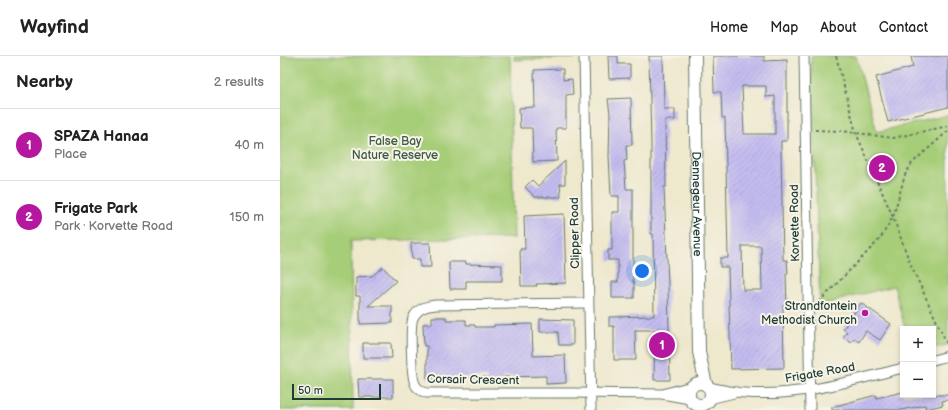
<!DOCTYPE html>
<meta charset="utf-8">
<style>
:root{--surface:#fff;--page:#f2f2f2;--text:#222;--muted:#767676;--line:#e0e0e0;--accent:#b5179e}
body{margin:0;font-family:"Balsamiq Sans",sans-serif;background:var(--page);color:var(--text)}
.controls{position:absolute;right:12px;bottom:12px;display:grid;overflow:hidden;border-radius:0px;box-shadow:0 2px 6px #0003}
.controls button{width:36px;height:36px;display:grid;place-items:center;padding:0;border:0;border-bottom:1px solid var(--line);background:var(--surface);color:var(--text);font:20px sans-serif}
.scale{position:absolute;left:12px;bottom:10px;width:89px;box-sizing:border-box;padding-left:4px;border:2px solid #1f3d34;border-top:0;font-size:11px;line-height:14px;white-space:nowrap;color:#1f3d34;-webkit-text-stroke:3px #f7f3e8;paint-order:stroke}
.you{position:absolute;left:362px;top:215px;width:14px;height:14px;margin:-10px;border:3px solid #fff;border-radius:50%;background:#1a73e8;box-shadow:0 0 0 6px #1a73e833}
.badge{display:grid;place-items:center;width:26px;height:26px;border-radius:50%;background:var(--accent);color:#fff;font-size:13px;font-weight:700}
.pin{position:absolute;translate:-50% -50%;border:2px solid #fff;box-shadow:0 1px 4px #0006}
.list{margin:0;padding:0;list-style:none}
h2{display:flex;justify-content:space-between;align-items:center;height:52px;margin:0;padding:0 16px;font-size:17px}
h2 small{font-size:13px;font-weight:400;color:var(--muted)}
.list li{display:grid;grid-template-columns:26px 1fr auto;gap:12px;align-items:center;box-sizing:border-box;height:72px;padding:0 16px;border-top:1px solid var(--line)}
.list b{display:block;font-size:15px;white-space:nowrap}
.list p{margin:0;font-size:13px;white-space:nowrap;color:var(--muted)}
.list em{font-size:13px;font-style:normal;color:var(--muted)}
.map{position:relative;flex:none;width:668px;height:354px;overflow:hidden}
header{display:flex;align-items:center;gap:24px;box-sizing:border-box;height:56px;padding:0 20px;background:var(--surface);border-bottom:1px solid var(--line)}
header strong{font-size:19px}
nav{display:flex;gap:22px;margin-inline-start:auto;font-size:14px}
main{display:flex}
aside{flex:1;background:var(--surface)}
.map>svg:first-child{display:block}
.park{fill:#a6cd77;stroke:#628556}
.building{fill:url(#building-hatch);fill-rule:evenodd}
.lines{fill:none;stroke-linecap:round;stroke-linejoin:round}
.minor-casing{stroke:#67796a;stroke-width:11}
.tertiary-casing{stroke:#67796a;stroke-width:14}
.path{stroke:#67796a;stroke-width:2;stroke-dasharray:3 3;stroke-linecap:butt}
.minor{stroke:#fff;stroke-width:9}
.tertiary{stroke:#fff;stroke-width:12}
.poi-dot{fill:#b5179e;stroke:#f7f3e8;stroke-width:1.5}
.labels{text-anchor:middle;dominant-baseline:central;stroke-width:4;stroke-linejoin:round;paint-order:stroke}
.park-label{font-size:12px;fill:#3a5a41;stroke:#f7f3e8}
.street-label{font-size:12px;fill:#1f3d34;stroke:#f7f3e8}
.poi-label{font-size:12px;fill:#1f3d34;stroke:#f7f3e8;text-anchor:end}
</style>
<header>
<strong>Wayfind</strong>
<nav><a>Home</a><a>Map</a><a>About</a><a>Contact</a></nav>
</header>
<main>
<aside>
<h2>Nearby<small>2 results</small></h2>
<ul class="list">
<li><span class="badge">1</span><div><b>SPAZA Hanaa</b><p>Place</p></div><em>40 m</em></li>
<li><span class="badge">2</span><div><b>Frigate Park</b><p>Park · Korvette Road</p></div><em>150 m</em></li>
</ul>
</aside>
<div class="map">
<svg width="668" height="354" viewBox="0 0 668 354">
<defs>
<pattern id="building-hatch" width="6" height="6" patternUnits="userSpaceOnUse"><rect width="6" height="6" fill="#c3bcf0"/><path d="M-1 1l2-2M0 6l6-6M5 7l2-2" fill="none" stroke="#a7a2ce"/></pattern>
</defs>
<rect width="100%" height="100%" fill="#f7f3e8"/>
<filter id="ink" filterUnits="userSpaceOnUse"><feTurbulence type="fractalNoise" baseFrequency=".025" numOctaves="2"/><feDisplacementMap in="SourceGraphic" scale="8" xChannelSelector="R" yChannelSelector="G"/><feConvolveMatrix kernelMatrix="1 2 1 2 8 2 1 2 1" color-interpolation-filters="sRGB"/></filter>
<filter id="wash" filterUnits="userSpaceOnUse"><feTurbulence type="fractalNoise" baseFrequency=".012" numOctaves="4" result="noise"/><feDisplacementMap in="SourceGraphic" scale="16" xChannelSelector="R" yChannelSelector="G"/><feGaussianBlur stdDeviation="0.9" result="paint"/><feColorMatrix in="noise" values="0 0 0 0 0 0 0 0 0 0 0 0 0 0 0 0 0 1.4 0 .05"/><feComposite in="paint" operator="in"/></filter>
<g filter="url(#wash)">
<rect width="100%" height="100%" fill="#eee8cd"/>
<g class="park">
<path d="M0 0H230L234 182 71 185 73 354H0Z"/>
<path d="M234 0H296V2L234 4Z"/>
<path d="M531 0H576L597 76 668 59V289L653 292V273H625L614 230 540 249Z"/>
</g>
<g id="blocks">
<g class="building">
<path d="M328 0H338V8H350V22L329 23Z"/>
<path d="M369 0H383L384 53H395V64H385L386 131H384L388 228 390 324H374L375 274H355L356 304H334V270H329V261L374 260 373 178H371V89Z"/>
<path d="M433 0H484V5L507 4V85H501V94L503 204H507L508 218H506L507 249H503L504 312 451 313 448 211H440V202H448L445 62H442L441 36H434ZM462 30H486V41L495 40V78H464ZM462 190H481L482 234H463Z"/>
<path d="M631 0H668V51L608 66 596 21 633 11Z"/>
<path d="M283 13V24L292 23 293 38 286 39V72H276L277 105 253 106 252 72H240L239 52 255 51 254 14Z"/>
<path d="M351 42 352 89H346L347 104 344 105 346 133H353V226H354V242H332V226H338V204H328V194H332V156H339V140H331L329 100 330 58 328 43Z"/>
<path d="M285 105V128H280L281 141H255L245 131 252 124 258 130Z"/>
<path d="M284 158 286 227 256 228 257 230H241L240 193H245L244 160Z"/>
<path d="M131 187H150L151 211H140V203H132Z"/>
<path d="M169 206H186V208L222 209V225H186V233H170Z"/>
<path d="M103 211 116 225 88 250H112V267L80 268V240H76V221L92 220Z"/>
<path d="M581 247 611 268 600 284 586 275 579 286 574 282 571 286 563 281 567 276 563 273Z"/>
<path d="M152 261H166V264H186V269H195V271H214V269L252 268 253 300 285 299 286 327 266 328V320L224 321V326L207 327V321L147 322V290H144L143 268H152Z"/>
<path d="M260 263 293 264V289H279L278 276H260Z"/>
<path d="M83 287H111L112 302H83Z"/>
<path d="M78 323H113V341H79Z"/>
<path d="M623 336V339H668V344L662 345 663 349 646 353 645 349 621 354H552V351L596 339V342Z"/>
</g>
</g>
</g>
<g filter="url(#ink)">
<use href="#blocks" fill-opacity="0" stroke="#67796a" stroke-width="1"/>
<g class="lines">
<g class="minor-casing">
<g id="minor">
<path d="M304 0 311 354"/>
<path d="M524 0 530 354"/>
<path d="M308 247 156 249C146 250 138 252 133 262 130 269 131 320 135 328 137 333 141 335 146 337H292L382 338 410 343"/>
<path d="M653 304 668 300"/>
<path d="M428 331C440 333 453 336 465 337 519 341 571 325 623 312"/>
<path d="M386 337 412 330"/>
<path d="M429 343 454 337"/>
</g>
</g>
<g class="tertiary-casing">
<g id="tertiary">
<path id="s1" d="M415 0 419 296 426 329"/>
<circle cx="420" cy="338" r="11"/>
</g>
</g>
<g class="path">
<path d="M556 0 576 77 613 161 630 207 668 290"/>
<path d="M535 74 562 75 613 82 668 70"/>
<path d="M539 246 600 183 613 161 625 119 632 107 668 75"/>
</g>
<use href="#minor" class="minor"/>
<use href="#tertiary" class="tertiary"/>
</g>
</g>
<circle class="poi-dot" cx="585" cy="257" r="4"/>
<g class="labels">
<g class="park-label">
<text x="115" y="85">False Bay<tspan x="115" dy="14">Nature Reserve</tspan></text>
</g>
<g class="street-label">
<text stroke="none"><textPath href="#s1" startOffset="148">Dennegeur Avenue</textPath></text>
<text transform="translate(515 167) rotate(-91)">Korvette Road</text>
<text transform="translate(295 177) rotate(-91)">Clipper Road</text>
<text transform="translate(540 317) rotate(-10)">Frigate Road</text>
<text transform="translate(193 324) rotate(1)">Corsair Crescent</text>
</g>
<g class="poi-label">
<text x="577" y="250">Strandfontein<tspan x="577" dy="14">Methodist Church</tspan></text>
</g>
</g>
</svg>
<div class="controls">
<button>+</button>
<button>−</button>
</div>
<div class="scale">50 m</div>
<div class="you"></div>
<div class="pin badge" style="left:382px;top:289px">1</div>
<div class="pin badge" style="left:602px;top:112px">2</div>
</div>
</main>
